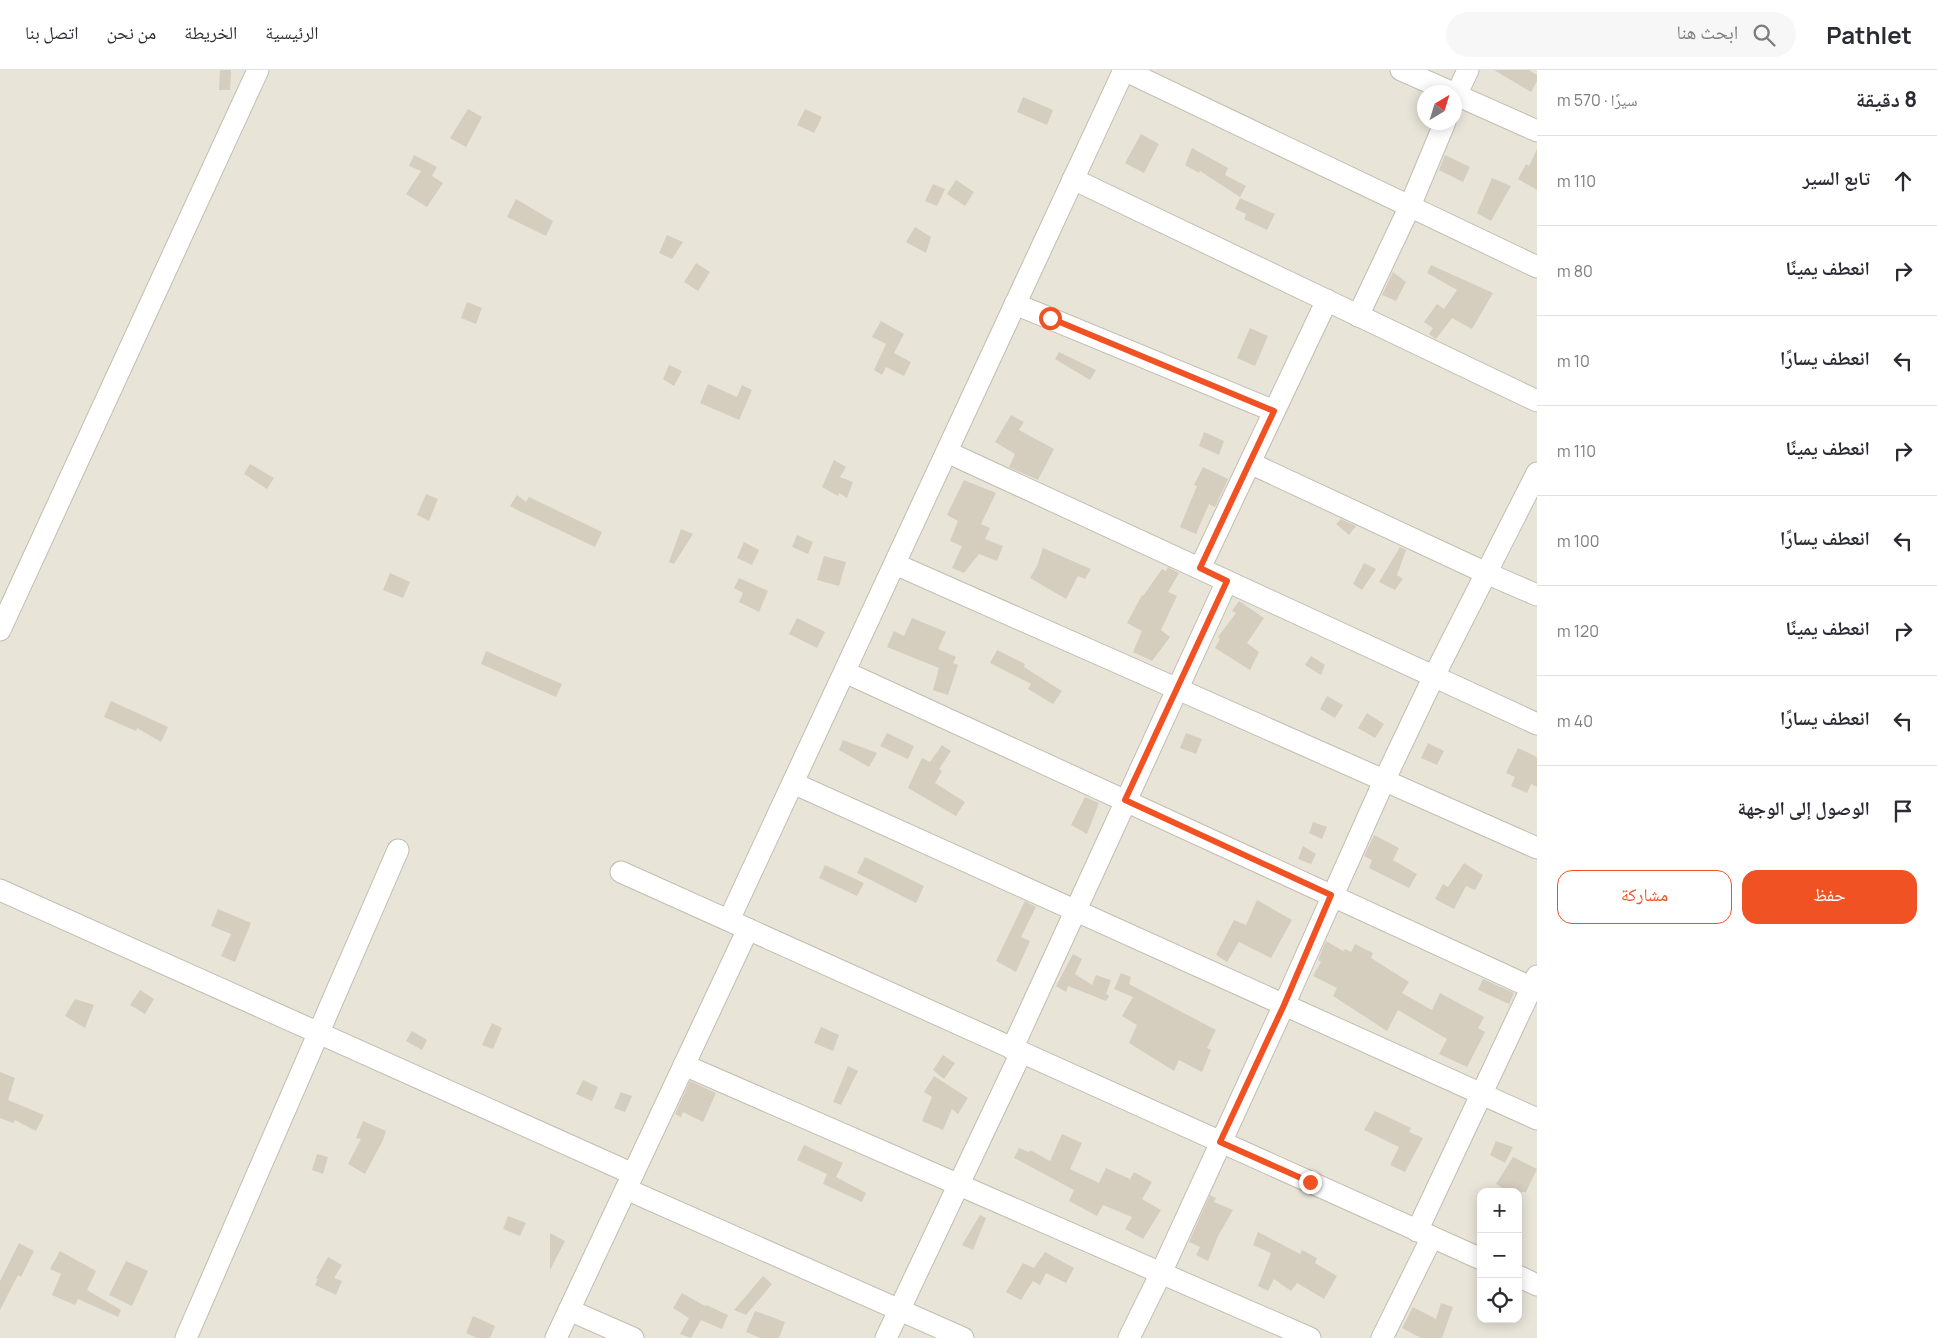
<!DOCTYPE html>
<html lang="ar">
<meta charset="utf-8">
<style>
:root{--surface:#fff;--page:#f7f7f7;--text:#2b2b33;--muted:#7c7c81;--line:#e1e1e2;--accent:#f05224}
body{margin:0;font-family:Manrope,"Noto Naskh Arabic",sans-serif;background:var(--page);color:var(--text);direction:rtl}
.controls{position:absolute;right:15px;bottom:15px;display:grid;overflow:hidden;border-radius:10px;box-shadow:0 2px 12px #0003}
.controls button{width:45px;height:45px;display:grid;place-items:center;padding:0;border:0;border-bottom:1px solid var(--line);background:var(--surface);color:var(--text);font:25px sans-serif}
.compass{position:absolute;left:1417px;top:15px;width:45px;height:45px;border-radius:50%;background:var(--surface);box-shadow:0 2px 12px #0003;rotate:38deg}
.stop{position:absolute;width:15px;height:15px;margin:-11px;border:4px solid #f05224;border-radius:50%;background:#fff}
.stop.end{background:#f05224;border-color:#fff;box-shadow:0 1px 5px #0008}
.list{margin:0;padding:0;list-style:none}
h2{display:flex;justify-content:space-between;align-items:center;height:65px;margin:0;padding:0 20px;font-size:21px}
h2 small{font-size:16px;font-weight:400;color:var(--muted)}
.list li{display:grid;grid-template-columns:32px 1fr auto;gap:15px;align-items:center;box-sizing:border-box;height:90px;padding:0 20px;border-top:1px solid var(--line)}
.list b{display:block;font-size:19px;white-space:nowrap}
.list em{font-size:16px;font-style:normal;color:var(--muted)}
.actions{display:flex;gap:10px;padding:15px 20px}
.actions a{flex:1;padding:11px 0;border:1px solid var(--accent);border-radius:15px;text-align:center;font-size:18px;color:var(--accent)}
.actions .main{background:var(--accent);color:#fff}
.icon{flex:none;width:28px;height:28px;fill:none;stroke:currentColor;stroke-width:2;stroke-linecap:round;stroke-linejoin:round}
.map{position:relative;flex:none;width:1537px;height:1268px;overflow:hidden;direction:ltr}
header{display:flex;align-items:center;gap:30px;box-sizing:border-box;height:70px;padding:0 25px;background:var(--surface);border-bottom:1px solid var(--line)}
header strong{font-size:24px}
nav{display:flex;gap:28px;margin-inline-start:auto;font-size:18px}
.search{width:350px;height:45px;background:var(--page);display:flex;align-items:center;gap:12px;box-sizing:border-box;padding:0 18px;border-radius:28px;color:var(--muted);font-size:19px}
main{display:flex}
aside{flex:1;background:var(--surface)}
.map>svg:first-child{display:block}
.residential{fill:#e8e4d8;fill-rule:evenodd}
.building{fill:#d5cebf}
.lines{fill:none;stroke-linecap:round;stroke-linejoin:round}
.minor-casing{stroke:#c2bdaf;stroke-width:23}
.minor{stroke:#fff;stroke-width:21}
.route{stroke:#f05224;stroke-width:6}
</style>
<header>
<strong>Pathlet</strong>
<div class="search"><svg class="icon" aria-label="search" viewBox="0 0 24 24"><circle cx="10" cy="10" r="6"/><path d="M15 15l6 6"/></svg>ابحث هنا</div>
<nav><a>الرئيسية</a><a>الخريطة</a><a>من نحن</a><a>اتصل بنا</a></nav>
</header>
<main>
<aside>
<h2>8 دقيقة<small>سيرًا · 570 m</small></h2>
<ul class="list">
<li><svg class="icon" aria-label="ahead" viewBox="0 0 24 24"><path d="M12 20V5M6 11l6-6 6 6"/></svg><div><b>تابع السير</b></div><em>110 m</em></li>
<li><svg class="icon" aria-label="right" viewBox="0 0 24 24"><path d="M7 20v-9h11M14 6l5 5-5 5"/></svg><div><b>انعطف يمينًا</b></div><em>80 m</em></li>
<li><svg class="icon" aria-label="left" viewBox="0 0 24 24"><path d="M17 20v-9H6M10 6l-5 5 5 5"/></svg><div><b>انعطف يسارًا</b></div><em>10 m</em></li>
<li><svg class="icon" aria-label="right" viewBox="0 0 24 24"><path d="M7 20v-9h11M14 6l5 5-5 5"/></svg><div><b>انعطف يمينًا</b></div><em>110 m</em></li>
<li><svg class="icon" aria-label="left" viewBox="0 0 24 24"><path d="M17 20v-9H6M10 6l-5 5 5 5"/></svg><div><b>انعطف يسارًا</b></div><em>100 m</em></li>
<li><svg class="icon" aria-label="right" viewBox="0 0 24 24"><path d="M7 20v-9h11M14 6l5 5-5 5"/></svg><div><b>انعطف يمينًا</b></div><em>120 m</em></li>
<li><svg class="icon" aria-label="left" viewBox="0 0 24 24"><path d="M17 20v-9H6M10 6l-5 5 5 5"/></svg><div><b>انعطف يسارًا</b></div><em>40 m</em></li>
<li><svg class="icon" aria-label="arrive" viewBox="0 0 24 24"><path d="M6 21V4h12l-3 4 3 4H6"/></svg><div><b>الوصول إلى الوجهة</b></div></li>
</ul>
<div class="actions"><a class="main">حفظ</a><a>مشاركة</a></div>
</aside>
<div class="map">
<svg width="1537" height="1268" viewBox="0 0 1537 1268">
<rect width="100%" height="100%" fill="#f4f2ea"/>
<path class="residential" d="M0 0H1537V1268H0ZM1424 22H1454V52H1424ZM1481 1122H1518V1249H1481Z"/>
<g class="building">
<path d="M220 0H231L230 20H219Z"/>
<path d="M1494 0H1529L1537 5V11L1531 22Z"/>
<path d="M1023 27 1053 40 1047 55 1017 42Z"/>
<path d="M468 39 482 47 466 77 450 68Z"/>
<path d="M805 39 822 47 814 63 797 55Z"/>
<path d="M1141 64 1159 74 1144 103 1125 93Z"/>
<path d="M1192 78 1228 98 1225 105 1246 116 1240 127 1200 101 1199 103 1185 95Z"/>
<path d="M1537 79V120L1518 109 1526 94 1529 96Z"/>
<path d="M414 85 437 97 432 106 443 113 427 137 406 124 421 101 409 96Z"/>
<path d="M1445 85 1470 97 1463 112 1439 100Z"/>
<path d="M1492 108 1511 116 1491 151 1477 143Z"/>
<path d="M956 110 974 122 965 136 947 124Z"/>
<path d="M933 114 945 119 937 136 925 131Z"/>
<path d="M1240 128 1275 144 1267 160 1244 149 1246 144 1235 139Z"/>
<path d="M516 129 553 151 546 166 507 147Z"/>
<path d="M915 157 931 167 926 183 906 172Z"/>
<path d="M667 165 683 172 672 189 659 183Z"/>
<path d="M696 193 710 202 698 221 684 212Z"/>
<path d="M1431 195 1493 223 1472 259 1452 248 1436 269 1429 264 1433 258 1424 252 1437 234 1444 239 1457 220 1427 203Z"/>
<path d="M1393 202 1406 212 1396 231 1382 225Z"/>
<path d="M467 232 482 238 476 254 461 248Z"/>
<path d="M881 251 904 264 894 283 911 292 904 306 886 297 882 305 874 300 886 274 872 267Z"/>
<path d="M1250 258 1268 266 1255 296 1237 288Z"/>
<path d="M1059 282 1096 300 1090 310 1055 289Z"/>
<path d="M669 295 682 301 674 316 663 309Z"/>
<path d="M708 314 737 327 742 315 752 320 739 350 700 333Z"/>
<path d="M1011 345 1024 352 1019 360 1054 379 1038 410 1009 397 1015 384 995 372Z"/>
<path d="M1204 362 1224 371 1219 385 1199 376Z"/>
<path d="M834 390 846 397 840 407 853 412 847 428 839 423 838 426 822 417Z"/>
<path d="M250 394 274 408 267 419 244 404Z"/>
<path d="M1203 397 1228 409 1215 437 1209 434 1196 464 1180 457 1197 416 1194 415Z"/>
<path d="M964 410 996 423 981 454 990 458 985 469 1003 476 997 491 979 484 964 503 952 498 962 476 950 471 958 451 947 445Z"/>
<path d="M426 424 438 429 429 451 417 445Z"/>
<path d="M517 425 526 432 529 427 602 462 595 477 515 439 510 436Z"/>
<path d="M1341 449 1356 456 1349 465 1336 454Z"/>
<path d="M681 459 693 464 674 494 669 492Z"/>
<path d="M797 465 813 472 808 484 792 477Z"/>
<path d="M744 472 759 480 752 495 737 488Z"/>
<path d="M1400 477 1406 480 1397 505 1403 509 1395 520 1379 512Z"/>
<path d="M1043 478 1091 499 1085 509 1078 506 1066 529 1030 508 1037 496Z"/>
<path d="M824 486 846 492 839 516 817 510Z"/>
<path d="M1364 493 1376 499 1362 520 1353 514Z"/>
<path d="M1168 497 1179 503 1168 522 1177 526 1161 560 1170 567 1152 591 1133 582 1142 561 1127 553 1142 525 1143 526 1162 499 1166 501Z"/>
<path d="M390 503 410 512 403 528 383 520Z"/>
<path d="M739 508 768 521 759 542 739 532 743 523 734 518Z"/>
<path d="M1239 531 1264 548 1247 573 1259 582 1250 600 1215 578 1220 569 1218 567 1236 543 1232 541Z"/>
<path d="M797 548 825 562 817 578 789 564Z"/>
<path d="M912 548 946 562 938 579 956 587 953 593 958 595 948 625 933 620 939 598 887 577 894 561 904 566Z"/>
<path d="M997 580 1025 594 1024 597 1062 621 1053 634 1028 619 1031 614 990 593Z"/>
<path d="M486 581 562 614 556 627 481 594Z"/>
<path d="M1311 586 1325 595 1321 605 1305 595Z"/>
<path d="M1327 626 1343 635 1335 648 1320 639Z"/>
<path d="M111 631 168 657 161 672 137 658 136 661 104 647Z"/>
<path d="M1367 643 1384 654 1375 668 1358 658Z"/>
<path d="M887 663 914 676 908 689 880 676Z"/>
<path d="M1186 663 1202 669 1196 684 1180 678Z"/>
<path d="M843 670 877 683 869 697 839 680Z"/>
<path d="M1428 673 1444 681 1437 695 1421 688Z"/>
<path d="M942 675 951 681 939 699 942 701 935 713 965 732 956 746 908 718 922 688 930 692Z"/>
<path d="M1518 678 1537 687V717L1531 714 1527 723 1511 716 1515 707 1506 703Z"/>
<path d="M1085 727 1099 733 1087 764 1071 755Z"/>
<path d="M1313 752 1327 757 1322 769 1309 763Z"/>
<path d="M1374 765 1399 778 1393 790 1417 804 1409 818 1369 798 1372 790 1364 786Z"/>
<path d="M1303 776 1316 784 1311 794 1298 789Z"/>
<path d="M865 787 924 816 916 833 857 803Z"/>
<path d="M1464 793 1483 805 1475 820 1466 816 1454 839 1435 829 1443 814 1448 817Z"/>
<path d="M825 795 864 813 857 826 819 808Z"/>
<path d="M1257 830 1292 850 1271 888 1239 872 1227 892 1216 885 1234 850 1246 855Z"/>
<path d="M1025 831 1036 837 1021 867 1030 871 1016 902 996 891Z"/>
<path d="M218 839 251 853 235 892 221 886 231 864 211 856Z"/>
<path d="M1326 871 1343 881 1345 879 1351 882 1355 874 1373 883 1371 888 1409 912 1402 923 1432 940 1440 923 1484 947 1478 958 1485 962 1467 997 1439 984 1447 969 1398 940 1387 961 1333 926 1337 918 1313 906 1321 892 1318 890Z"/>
<path d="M1073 884 1082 889 1075 904 1092 915 1096 905 1111 910 1106 924 1109 926 1106 931 1068 916 1066 922 1056 916Z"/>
<path d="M1121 903 1131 907 1129 914 1216 960 1207 978 1211 980 1202 1002 1179 990 1174 1001 1129 973 1137 955 1122 946 1133 927 1114 919Z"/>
<path d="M1483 909 1514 923 1509 934 1478 920Z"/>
<path d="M140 920 154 929 145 944 130 935Z"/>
<path d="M75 929 94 935 85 958 65 946Z"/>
<path d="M492 953 502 958 493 979 482 975Z"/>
<path d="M821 957 839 965 833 981 814 973Z"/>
<path d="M412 961 427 970 422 980 406 971Z"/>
<path d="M943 985 955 993 944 1009 933 1000Z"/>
<path d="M848 996 858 1001 841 1035 833 1032Z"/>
<path d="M0 1002 15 1008 8 1030 44 1045 36 1061 15 1050 13 1053 0 1048Z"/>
<path d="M934 1006 968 1028 958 1044 952 1039 943 1060 922 1051 932 1027 924 1022Z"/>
<path d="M583 1010 598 1017 592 1031 576 1024Z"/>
<path d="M690 1011 716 1023 703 1052 683 1042 681 1047 675 1044Z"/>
<path d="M621 1022 632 1026 625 1042 614 1038Z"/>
<path d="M1375 1041 1411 1058 1409 1062 1423 1068 1405 1102 1390 1095 1399 1077 1364 1060Z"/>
<path d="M363 1051 386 1061 383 1070 365 1104 348 1094 361 1069 356 1068Z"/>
<path d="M1062 1064 1082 1073 1070 1099 1099 1113 1106 1098 1130 1109 1134 1102 1152 1112 1142 1129 1161 1140 1143 1169 1125 1159 1132 1147 1103 1135 1097 1146 1069 1131 1074 1120 1014 1088 1019 1078 1029 1082 1030 1080 1050 1091Z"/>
<path d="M1496 1071 1513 1077 1505 1093 1490 1085Z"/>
<path d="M804 1075 843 1093 836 1107 866 1123 862 1132 823 1114 827 1104 797 1090Z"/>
<path d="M317 1084 328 1087 323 1104 312 1100Z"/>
<path d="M1513 1087 1537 1099 1526 1122H1509L1496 1114Z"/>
<path d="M1210 1125 1216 1128 1214 1132 1233 1140 1218 1166 1208 1191 1196 1185 1200 1177 1189 1172Z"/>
<path d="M980 1145 986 1148 973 1180 962 1175Z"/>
<path d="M508 1146 526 1153 520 1166 503 1159Z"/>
<path d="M1258 1162 1300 1184 1302 1180 1317 1188 1315 1193 1337 1206 1324 1229 1297 1213 1291 1221 1274 1209 1268 1221 1258 1216 1271 1183 1253 1175Z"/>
<path d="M550 1163 565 1171 550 1200Z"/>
<path d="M19 1173 34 1181 21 1207 18 1205 0 1240V1211Z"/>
<path d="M60 1181 96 1201 87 1220 121 1240 118 1247 78 1229 75 1235 52 1225 61 1204 50 1199Z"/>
<path d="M1045 1182 1074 1198 1066 1213 1046 1203 1040 1215 1033 1211 1021 1230 1006 1222 1023 1193 1034 1198Z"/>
<path d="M328 1187 342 1195 334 1208 342 1211 336 1225 315 1215 318 1209 316 1208Z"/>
<path d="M126 1191 148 1201 132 1236 109 1225Z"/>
<path d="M763 1206 772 1214 746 1245 734 1240Z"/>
<path d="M682 1223 705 1236 706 1235 728 1245 722 1259 701 1250 691 1268 680 1264 689 1248 673 1238Z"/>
<path d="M1441 1233 1453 1237 1442 1268H1421L1402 1258 1413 1237 1436 1249Z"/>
<path d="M755 1241 785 1252 779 1268H760L746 1262Z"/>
<path d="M473 1246 495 1256 490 1268H477L466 1263Z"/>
</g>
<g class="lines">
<g class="minor-casing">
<g id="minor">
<path d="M1124 0 1537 197"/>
<path d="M1401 0 1451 22"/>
<path d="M1454 24 1537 61"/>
<path d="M1454 30 1468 0"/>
<path d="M1073 109 1537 331"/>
<path d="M1015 234 1274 341"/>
<path d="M1358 246 1410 136 1445 52"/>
<path d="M947 382 1537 654"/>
<path d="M1250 393 1486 503 1537 525"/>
<path d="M895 494 1537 778"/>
<path d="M1200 498 1327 230"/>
<path d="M0 560 258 0"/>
<path d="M845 602 1537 920"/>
<path d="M793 713 1537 1049"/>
<path d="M621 802 1481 1189"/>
<path d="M0 820 633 1104"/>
<path d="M729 850 1124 0"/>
<path d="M1012 979 1227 511"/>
<path d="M684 995 1310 1268"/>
<path d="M626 1119 963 1268"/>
<path d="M1417 1161 1537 906"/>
<path d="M1518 1206 1537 1215"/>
<path d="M569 1240 633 1268"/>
<path d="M186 1268 398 780"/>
<path d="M556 1268 748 859"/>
<path d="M886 1268 1021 983"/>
<path d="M1129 1268 1161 1203 1284 935 1384 711 1434 606 1537 403"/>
<path d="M1382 1268 1432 1167"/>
</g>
</g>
<use href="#minor" class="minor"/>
</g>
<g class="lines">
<path class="route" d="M1050 248 1274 341 1200 498 1227 511 1125 730 1331 825 1284 935 1220 1072 1310 1112"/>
</g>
</svg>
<div class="controls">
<button>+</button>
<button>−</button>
<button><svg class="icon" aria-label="locate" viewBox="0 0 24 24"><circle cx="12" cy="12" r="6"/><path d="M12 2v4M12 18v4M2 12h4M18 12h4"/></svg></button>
</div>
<svg class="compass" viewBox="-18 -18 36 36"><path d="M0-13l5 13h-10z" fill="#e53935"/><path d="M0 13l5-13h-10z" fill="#7c7c81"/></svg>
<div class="stop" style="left:1050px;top:248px"></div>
<div class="stop end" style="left:1310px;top:1112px"></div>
</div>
</main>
